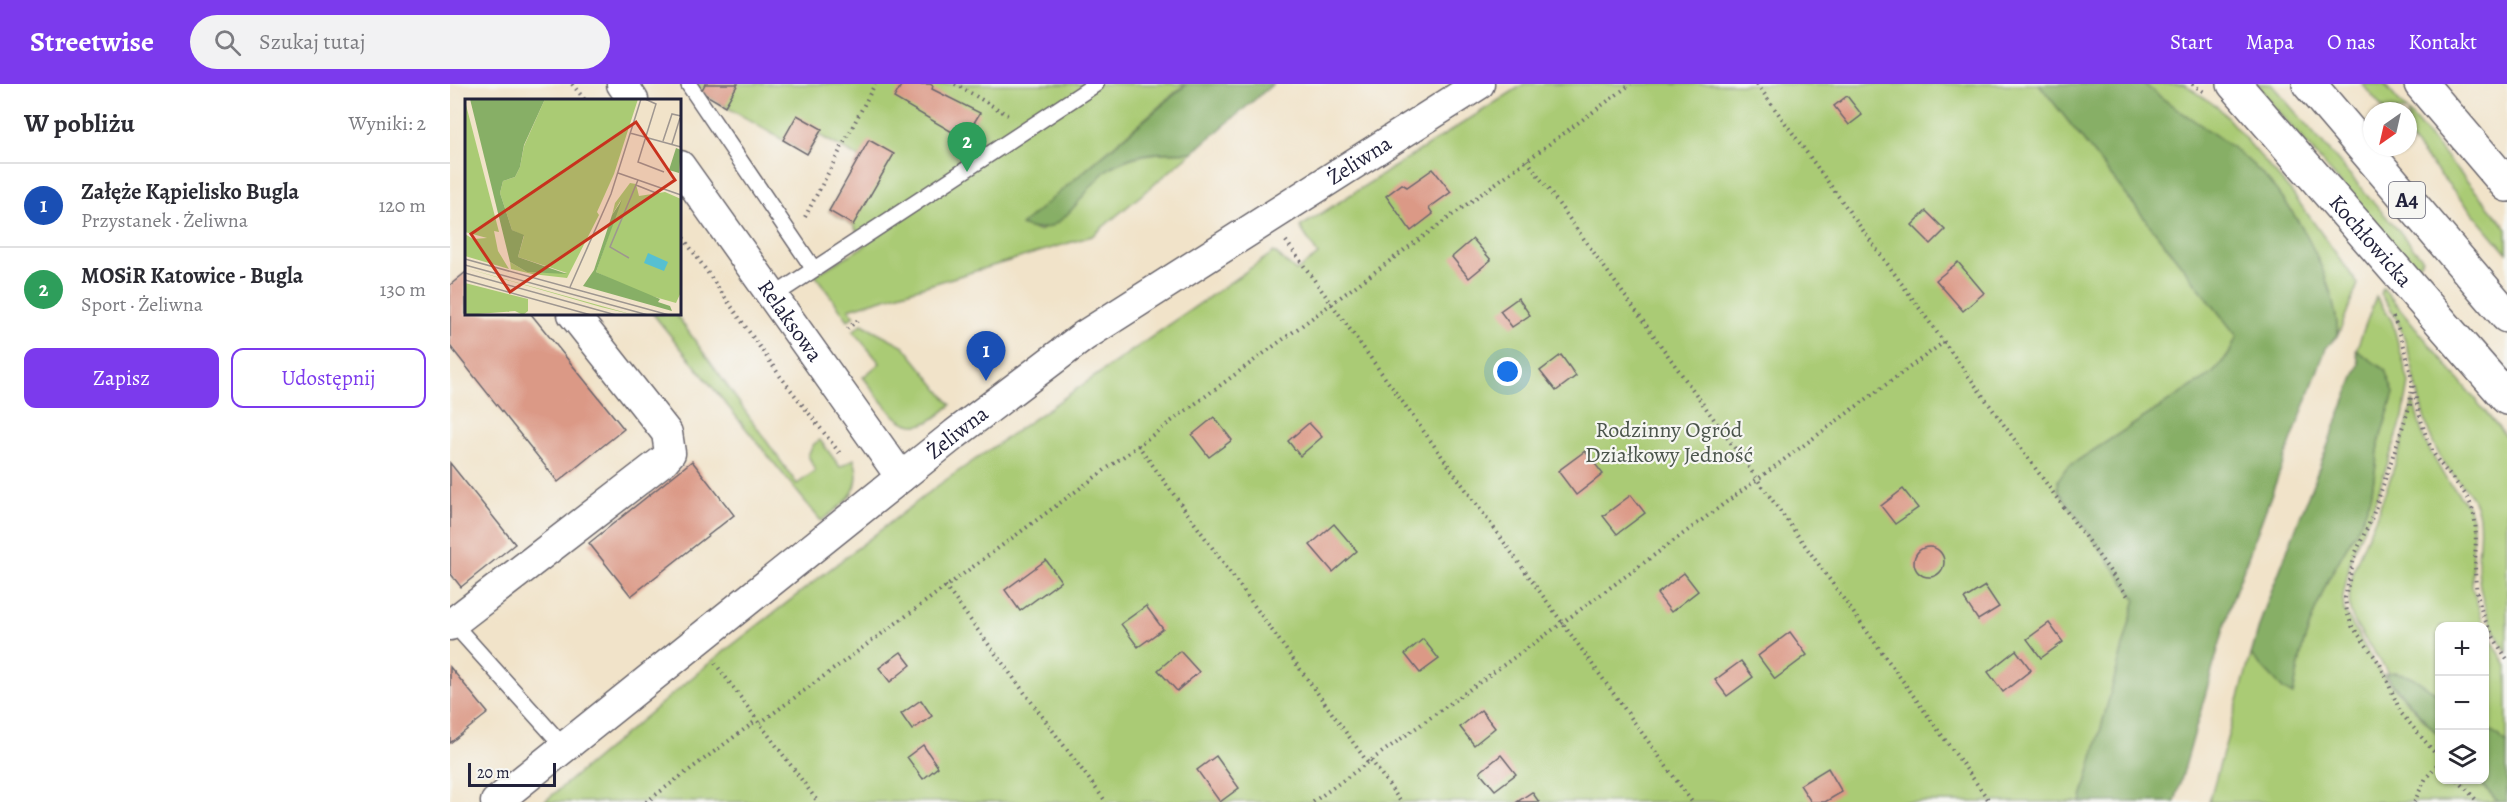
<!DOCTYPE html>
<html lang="pl">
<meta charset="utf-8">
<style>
:root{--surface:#fff;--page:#f2f2f3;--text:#2b2b33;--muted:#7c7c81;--line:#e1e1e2;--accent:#7c3aed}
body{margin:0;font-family:Alegreya,serif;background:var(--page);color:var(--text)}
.controls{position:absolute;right:18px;bottom:18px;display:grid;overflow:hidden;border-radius:12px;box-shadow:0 2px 4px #0004}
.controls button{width:54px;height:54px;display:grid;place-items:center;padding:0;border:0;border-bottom:2px solid var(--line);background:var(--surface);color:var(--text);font:30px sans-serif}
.compass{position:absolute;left:1913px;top:18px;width:54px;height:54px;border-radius:50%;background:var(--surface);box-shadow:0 2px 4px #0004;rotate:214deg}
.scale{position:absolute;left:18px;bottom:15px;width:88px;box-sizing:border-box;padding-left:6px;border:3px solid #22223b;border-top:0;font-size:16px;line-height:21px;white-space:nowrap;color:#22223b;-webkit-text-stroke:4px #f6f6f2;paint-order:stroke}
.you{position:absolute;left:1058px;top:288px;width:21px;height:21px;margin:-15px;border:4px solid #fff;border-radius:50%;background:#1a73e8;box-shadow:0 0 0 9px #1a73e833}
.badge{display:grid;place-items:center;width:39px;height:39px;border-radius:50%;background:var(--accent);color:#fff;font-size:20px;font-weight:700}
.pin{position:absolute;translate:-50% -50px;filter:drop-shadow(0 2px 3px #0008)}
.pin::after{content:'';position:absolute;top:32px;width:21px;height:18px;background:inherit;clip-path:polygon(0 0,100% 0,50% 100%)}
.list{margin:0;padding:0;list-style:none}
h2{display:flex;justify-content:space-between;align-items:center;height:78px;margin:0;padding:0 24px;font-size:26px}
h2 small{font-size:20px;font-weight:400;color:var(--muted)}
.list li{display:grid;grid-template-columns:39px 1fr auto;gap:18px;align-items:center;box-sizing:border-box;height:84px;padding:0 24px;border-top:2px solid var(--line)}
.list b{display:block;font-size:22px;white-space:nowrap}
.list p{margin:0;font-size:20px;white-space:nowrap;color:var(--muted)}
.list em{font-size:20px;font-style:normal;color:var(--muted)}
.actions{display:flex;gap:12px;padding:18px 24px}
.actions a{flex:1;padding:14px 0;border:2px solid var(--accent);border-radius:12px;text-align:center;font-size:21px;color:var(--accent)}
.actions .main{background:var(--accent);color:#fff}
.icon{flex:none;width:33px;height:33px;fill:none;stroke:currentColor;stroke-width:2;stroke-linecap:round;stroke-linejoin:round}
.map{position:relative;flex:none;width:2057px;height:718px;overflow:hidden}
header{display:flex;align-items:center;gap:36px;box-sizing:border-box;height:84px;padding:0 30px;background:var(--accent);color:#fff}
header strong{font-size:28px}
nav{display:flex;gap:33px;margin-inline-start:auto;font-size:21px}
.search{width:420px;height:54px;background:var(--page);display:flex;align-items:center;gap:15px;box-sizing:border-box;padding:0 21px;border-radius:33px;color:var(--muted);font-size:22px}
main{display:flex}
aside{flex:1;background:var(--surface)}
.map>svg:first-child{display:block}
.green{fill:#aacb74;stroke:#667658;stroke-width:1.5}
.forest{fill:#87af66;stroke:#546850;stroke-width:1.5}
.building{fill:#db9986}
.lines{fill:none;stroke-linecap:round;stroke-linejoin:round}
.lane-casing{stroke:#6a666d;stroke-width:18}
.street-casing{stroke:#6a666d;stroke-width:33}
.secondary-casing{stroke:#6a666d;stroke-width:36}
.highway-casing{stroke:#6a666d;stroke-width:36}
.path{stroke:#6a666d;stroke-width:4;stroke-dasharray:1.5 4.5;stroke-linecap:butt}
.lane{stroke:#fff;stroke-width:15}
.street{stroke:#fff;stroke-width:30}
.secondary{stroke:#fff;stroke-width:33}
.highway{stroke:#fff;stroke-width:33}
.labels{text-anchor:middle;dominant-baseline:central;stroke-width:4.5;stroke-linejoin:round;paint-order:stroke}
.shield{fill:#f6f6f2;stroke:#626272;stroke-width:1.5}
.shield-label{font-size:21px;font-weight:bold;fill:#22223b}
.street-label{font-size:22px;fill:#22223b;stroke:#f6f6f2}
.park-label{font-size:22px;fill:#4b554c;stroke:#f6f6f2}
.inset-road{fill:none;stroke:#9e9690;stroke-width:1.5}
.view{fill:#c8321e;fill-opacity:0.15;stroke:#c8321e;stroke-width:3}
.inset-edge{fill:none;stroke:#22223b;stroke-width:3}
</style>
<header>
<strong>Streetwise</strong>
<div class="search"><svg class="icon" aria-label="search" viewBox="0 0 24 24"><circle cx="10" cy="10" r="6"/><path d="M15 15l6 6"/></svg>Szukaj tutaj</div>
<nav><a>Start</a><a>Mapa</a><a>O nas</a><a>Kontakt</a></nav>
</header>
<main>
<aside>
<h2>W pobliżu<small>Wyniki: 2</small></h2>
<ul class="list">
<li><span class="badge" style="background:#1a4fb4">1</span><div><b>Załęże Kąpielisko Bugla</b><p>Przystanek · Żeliwna</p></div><em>120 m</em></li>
<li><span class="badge" style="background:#2e9e5b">2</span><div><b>MOSiR Katowice - Bugla</b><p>Sport · Żeliwna</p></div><em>130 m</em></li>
</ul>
<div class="actions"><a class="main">Zapisz</a><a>Udostępnij</a></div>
</aside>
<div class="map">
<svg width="2057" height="718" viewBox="0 0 2057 718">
<rect width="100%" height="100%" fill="#f6f6f2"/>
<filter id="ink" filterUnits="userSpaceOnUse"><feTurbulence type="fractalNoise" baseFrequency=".0167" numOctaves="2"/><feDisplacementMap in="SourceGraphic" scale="12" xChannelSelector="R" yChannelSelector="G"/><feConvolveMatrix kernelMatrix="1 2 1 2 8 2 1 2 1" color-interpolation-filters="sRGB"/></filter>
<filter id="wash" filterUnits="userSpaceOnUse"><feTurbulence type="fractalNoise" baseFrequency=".008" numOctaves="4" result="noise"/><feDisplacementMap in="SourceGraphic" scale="24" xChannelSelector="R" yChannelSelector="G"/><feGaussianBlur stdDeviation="1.35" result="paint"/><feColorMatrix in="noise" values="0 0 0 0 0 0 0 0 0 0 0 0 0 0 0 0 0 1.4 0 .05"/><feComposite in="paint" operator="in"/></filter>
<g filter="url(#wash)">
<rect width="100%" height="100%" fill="#f1e3c9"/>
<g class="green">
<path d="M237 0H735L572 141 588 147C626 135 635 94 667 80 698 66 712 70 743 68L642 152 399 225 404 232 398 236 365 191 416 161 403 141 379 127 410 74 369 51 357 70Z"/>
<path d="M1074 0H1589L1787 252 1779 270 1763 289 1616 384 1608 406 1686 515 1631 718H94L263 576 490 400 824 168 846 187 868 171 850 143Z"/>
<path d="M1694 0H1734L1769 24 1843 110 1908 200 1888 251C1884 188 1842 114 1794 73 1762 46 1726 27 1694 0Z"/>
<path d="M1804 0H1821L1973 175 1965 185Z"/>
<path d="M1912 0H1934L1957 27H1935Z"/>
<path d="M1958 28 2057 144V169L1958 53Z"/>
<path d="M1933 204 2057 354V569C2039 541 2028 512 2028 479 2028 462 2032 444 2028 428 2025 412 2010 399 2000 387 1991 377 1985 363 1980 351 1961 303 1965 251 1930 210Z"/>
<path d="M1926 213 1942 237 1959 299 1953 333 1921 429 1902 469 1893 513 1894 527 1931 590 1989 652 1990 696H2028L2048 718H1759L1801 571 1834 606 1843 610 1853 561 1865 527 1878 496 1912 436 1921 413 1930 355 1944 309 1906 266Z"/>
<path d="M203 230H226L347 400 365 387 358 371 364 360 370 356 390 383 404 375C415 408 394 419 371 437Z"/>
<path d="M412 240 454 262 501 321C494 327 486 334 478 338 450 353 428 311 413 293L430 279 403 247Z"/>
<path d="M1963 316 1974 356 1993 390 2019 424 2023 438 2022 502 2034 542H1990L1989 611 1962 593 1938 589C1929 572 1903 544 1900 526 1895 491 1915 461 1927 430 1941 394 1955 354 1963 316Z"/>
<path d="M2034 543 2057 582V660L2035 642Z"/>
</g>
<g class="forest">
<path d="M737 0H823L743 68C712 70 697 65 666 80 634 96 615 162 571 141Z"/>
<path d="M1589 0H1694C1726 27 1762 46 1794 73 1842 114 1884 188 1888 251L1876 264 1782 516 1725 718H1631L1686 515 1608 406V396L1616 384 1763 289 1779 270 1787 252Z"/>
<path d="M1906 266 1935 286 1944 309 1930 355 1921 413 1912 436 1878 496 1865 527 1853 561 1843 611 1834 606 1801 571 1812 532 1909 280Z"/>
<path d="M1944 588 1962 593 1989 611V652L1934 590Z"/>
<path d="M2035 642 2057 660V718H2048L2028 696H2034Z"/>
</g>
<g id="blocks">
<g class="building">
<path d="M255 0H288L275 22 251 8Z"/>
<path d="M452 0H480L483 2 482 5 530 29 514 55 444 14Z"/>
<path d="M1397 12 1412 31 1399 41 1384 22Z"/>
<path d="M347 31 372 45 357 70 333 56Z"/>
<path d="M419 56 444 70 403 141 379 127Z"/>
<path d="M983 85 1001 108 979 124 983 130 961 147 936 112 952 100 957 103Z"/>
<path d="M1476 127 1495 146 1481 160 1462 141Z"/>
<path d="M1023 155 1041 176 1019 194 1002 173Z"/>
<path d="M1508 178 1534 209 1513 227 1486 196Z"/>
<path d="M16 188V230H81L174 345 108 398 0 262V201Z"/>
<path d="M1068 214 1080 231 1062 243 1050 227Z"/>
<path d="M1111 271 1126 292 1106 307 1090 287Z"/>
<path d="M764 333 782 356 759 373 742 351Z"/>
<path d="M859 339 872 353 850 372 838 357Z"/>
<path d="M1135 367 1153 390 1126 411 1108 387Z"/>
<path d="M242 377 284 431 181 512 139 459Z"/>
<path d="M0 379 65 460 11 503 0 489Z"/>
<path d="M1453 405 1468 424 1445 440 1431 422Z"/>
<path d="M1181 411 1195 429 1167 450 1153 432Z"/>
<path d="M884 440 907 467 883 488 860 461Z"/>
<circle cx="1479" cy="478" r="15"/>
<path d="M596 476 611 497 570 527 555 506Z"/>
<path d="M1234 489 1248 507 1221 528 1207 510Z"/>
<path d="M1535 502 1549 523 1528 536 1514 515Z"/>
<path d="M696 522 713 545 688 563 671 540Z"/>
<path d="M1599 539 1613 558 1591 574 1577 555Z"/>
<path d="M1340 548 1357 571 1325 595 1308 572Z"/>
<path d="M973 555 989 575 970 589 955 570Z"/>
<path d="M1566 566 1581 586 1553 608 1538 588Z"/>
<path d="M730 567 749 588 727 607 708 586Z"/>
<path d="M451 568 461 581 440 598 429 584Z"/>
<path d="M1291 577 1303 593 1277 612 1265 596Z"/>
<path d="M0 583 38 629 0 659Z"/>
<path d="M471 616 482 632 462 646 451 630Z"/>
<path d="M1031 626 1045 644 1024 661 1010 643Z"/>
<path d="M473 661 488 683 473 695 457 673Z"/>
<path d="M1051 671 1066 690 1045 706 1030 688Z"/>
<path d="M766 672 789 704 770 718 747 686Z"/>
<path d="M1378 684 1392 708 1375 718H1361L1350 701Z"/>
<path d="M1082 708 1089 718H1067Z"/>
</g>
</g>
</g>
<g filter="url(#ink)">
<use href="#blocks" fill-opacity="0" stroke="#6a666d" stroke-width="1.5"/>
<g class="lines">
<g class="lane-casing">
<g id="lane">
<path d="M239 1 363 184"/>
<path d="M322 213 646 0"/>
<path d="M0 536 114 663"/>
</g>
</g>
<g class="street-casing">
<g id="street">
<path d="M172 0 183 16"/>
<path id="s1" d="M230 82 451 393"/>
<path d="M0 541 214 376 220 369 217 349 123 230"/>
<path id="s2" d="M46 718 505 350 634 252 1029 0"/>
</g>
</g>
<g class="secondary-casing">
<g id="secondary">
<path id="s3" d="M1784 0 2057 314"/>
</g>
</g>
<g class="highway-casing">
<g id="highway">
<path d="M1859 0 2057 232"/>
<path d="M1971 0 2057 101"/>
</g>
</g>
<g class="path">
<path d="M122 0 135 16"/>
<path d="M505 0 558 31"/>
<path d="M1307 0 1680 515"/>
<path d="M1742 0 1754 8"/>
<path d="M1077 76 1540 718"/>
<path d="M355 133 425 0"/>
<path d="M230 149 330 292 392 372"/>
<path d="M836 157 1242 718"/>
<path d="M1943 233C1964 276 1962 327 1984 370 1995 390 2017 405 2023 427 2029 450 2023 475 2026 500 2028 528 2042 552 2057 575"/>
<path d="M397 245 408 236"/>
<path d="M1962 302 1960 321 1923 431 1905 470 1895 514 1897 528 1902 542 1930 580 1951 629 1990 675"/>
<path d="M688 361 918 679"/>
<path d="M495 502 656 718"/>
<path d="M265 579 368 718"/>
<path d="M310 639 1181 0"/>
<path d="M921 676 951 718"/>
<path d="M2008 696 2028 718"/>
<path d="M196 718 307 636"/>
<path d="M863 718 1112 539 1494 258"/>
<path d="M1964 718 1976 694 1990 677"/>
</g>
<use href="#lane" class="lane"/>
<use href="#street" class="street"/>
<use href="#secondary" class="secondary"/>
<use href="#highway" class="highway"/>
</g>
</g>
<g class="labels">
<rect class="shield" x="1939" y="98" width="36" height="36" rx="4.5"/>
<g class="shield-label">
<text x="1957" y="116">A4</text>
</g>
<g class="street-label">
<text stroke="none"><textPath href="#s2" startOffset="1077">Żeliwna</textPath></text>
<text stroke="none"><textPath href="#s3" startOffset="208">Kochłowicka</textPath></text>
<text stroke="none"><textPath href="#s1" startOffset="190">Relaksowa</textPath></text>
<text stroke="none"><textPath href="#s2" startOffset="591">Żeliwna</textPath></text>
</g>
<g class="park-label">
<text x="1219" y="346">Rodzinny Ogród<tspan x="1219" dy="25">Działkowy Jedność</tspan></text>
</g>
</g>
<g transform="translate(15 15)">
<rect width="216" height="216" fill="#f1e3c9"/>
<path d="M80 0H173L149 75 132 113 134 116 102 179 67 175 46 170 45 163 62 173 102 174 53 158 59 137 47 131 35 94 38 82 50 78 55 68 59 47ZM0 2 34 133 29 132 33 152 44 170 0 157V135L8 140 22 139 0 133ZM165 84 171 85 174 97 200 93 216 100V193L211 204 176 194 131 173 156 101 147 116 150 104ZM0 169 169 216 136 208ZM0 184 63 200V212L58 216 50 212 0 216Z" fill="#aacb74"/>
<path d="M5 0H80L59 46 55 68 50 78 38 82 35 94 47 131 59 136 53 158 102 175 62 173 45 163ZM211 49 216 51 214 74 204 71ZM157 101 131 173 195 200 193 203 205 207 207 212 118 187 129 171 147 116Z" fill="#87af66"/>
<path d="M183 154 203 163 199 172 179 164Z" fill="#56c0d1"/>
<path class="inset-road" d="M180 0 191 5 173 63 199 73M165 34 216 48M198 42 207 15 216 17M207 45 215 19M153 74 216 96M171 86 191 94M164 159 145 148 173 81M0 160 204 216M0 166 183 216M0 174 151 216M0 181 126 216M105 188 146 95 176 0"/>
<path class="view" d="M171 23 210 81 45 193 6 135Z"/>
<rect width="216" height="216" class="inset-edge"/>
</g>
</svg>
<div class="controls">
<button>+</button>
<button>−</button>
<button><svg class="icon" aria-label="layers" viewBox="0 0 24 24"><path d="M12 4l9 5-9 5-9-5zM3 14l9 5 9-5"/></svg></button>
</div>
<svg class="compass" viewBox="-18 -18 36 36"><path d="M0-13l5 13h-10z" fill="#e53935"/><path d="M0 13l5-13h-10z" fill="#7c7c81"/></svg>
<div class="scale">20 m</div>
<div class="you"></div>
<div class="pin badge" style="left:536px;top:297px;background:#1a4fb4">1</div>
<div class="pin badge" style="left:517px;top:88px;background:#2e9e5b">2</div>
</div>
</main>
